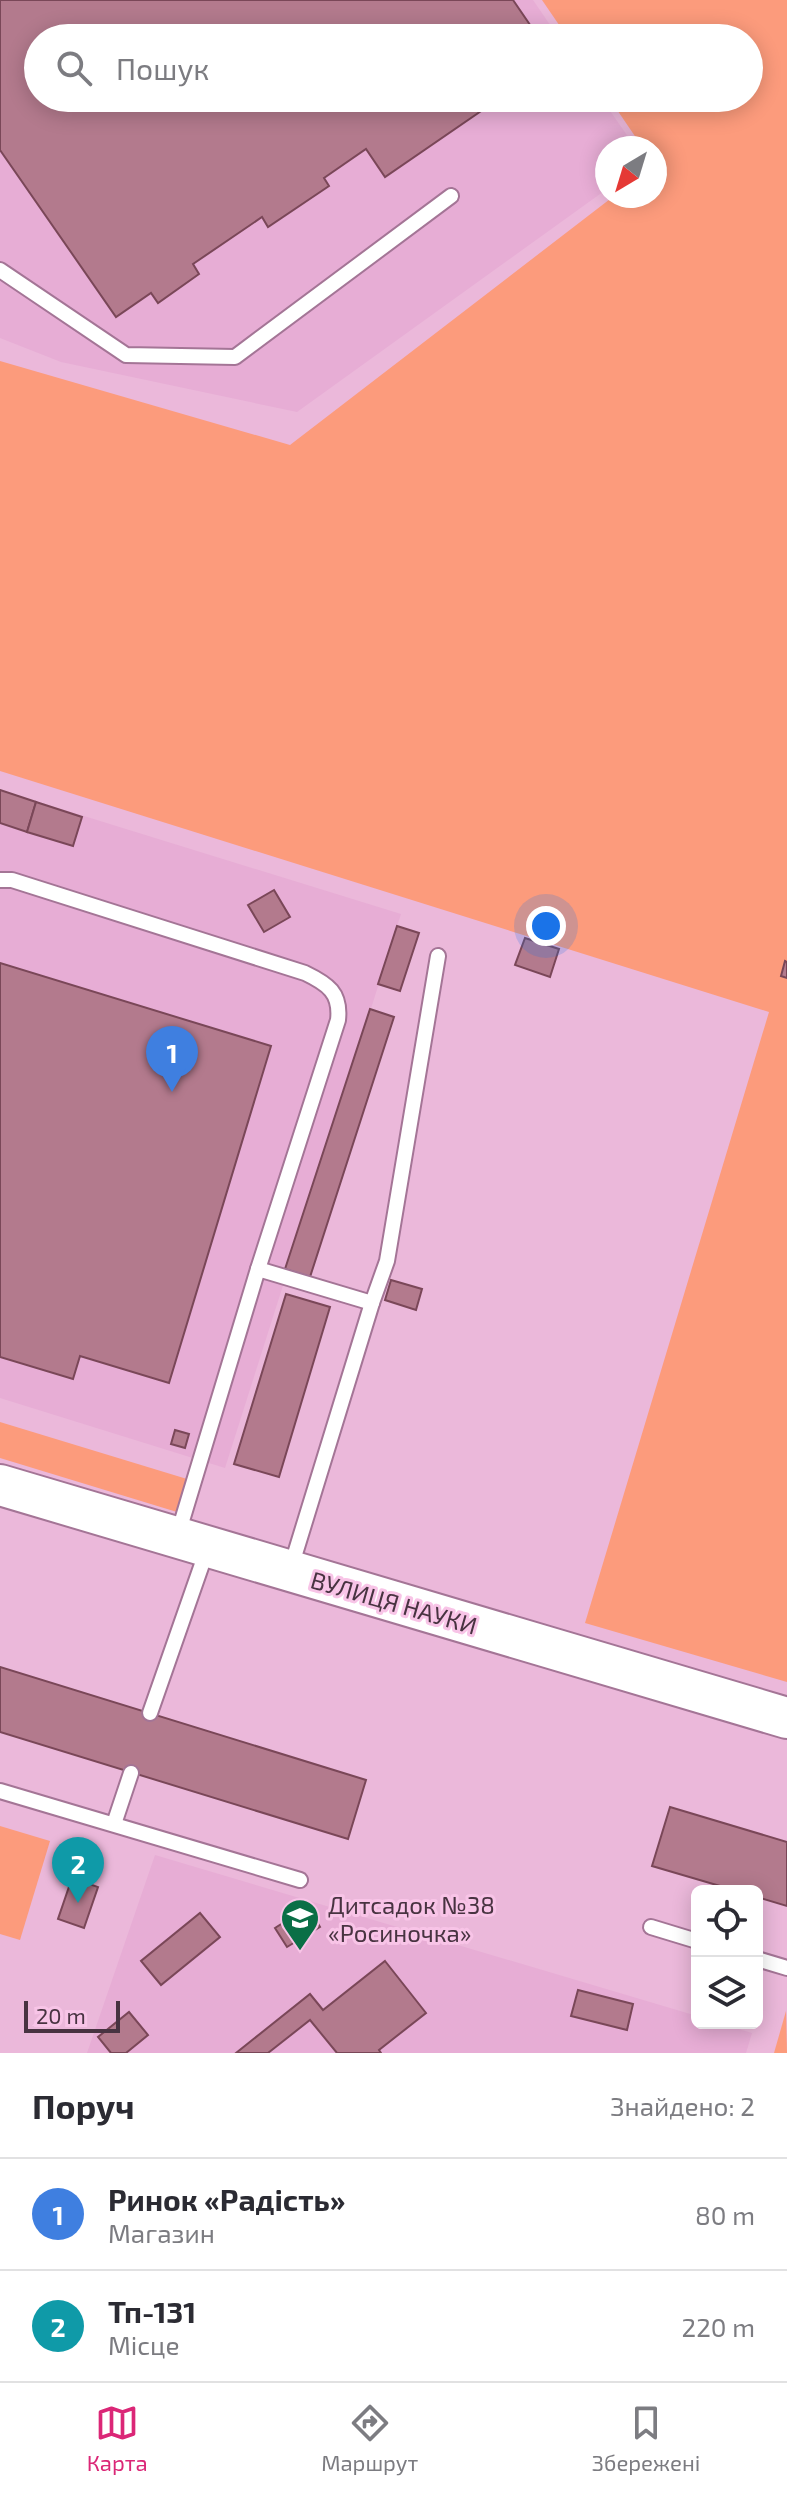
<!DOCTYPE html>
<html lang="uk">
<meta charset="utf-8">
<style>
:root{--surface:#fff;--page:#f2f2f3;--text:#2b2b33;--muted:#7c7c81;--line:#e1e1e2;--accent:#db2777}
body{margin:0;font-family:"Exo 2",sans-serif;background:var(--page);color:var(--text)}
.controls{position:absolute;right:24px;bottom:24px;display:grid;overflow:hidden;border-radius:12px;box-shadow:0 4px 20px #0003}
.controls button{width:72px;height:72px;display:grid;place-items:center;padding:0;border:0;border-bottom:2px solid var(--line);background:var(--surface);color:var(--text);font:40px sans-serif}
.compass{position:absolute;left:595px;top:136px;width:72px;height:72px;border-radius:50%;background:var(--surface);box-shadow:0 4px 20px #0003;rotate:218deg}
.scale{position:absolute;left:24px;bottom:20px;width:96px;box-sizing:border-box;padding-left:8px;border:4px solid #483341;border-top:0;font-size:22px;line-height:28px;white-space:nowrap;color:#483341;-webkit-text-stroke:6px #f8c4e7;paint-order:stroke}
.you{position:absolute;left:546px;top:926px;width:28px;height:28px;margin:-20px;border:6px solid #fff;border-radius:50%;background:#1a73e8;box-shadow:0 0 0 12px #1a73e833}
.badge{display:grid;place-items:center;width:52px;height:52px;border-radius:50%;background:var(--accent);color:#fff;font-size:26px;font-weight:700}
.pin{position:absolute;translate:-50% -66px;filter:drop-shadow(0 2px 4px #0008)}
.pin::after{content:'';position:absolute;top:42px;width:28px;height:24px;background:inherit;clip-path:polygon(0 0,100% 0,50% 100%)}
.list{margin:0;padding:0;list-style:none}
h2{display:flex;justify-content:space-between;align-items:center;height:104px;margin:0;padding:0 32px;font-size:34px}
h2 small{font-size:26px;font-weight:400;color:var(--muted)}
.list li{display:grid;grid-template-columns:52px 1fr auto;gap:24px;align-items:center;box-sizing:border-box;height:112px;padding:0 32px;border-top:2px solid var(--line)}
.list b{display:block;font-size:30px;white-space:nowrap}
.list p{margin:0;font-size:26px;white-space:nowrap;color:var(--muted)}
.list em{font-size:26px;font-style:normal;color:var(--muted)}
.icon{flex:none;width:44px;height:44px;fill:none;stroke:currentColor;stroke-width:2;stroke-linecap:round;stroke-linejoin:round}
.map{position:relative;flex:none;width:787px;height:2053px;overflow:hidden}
.search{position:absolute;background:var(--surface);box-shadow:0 4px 20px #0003;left:24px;right:24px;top:24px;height:88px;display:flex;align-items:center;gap:20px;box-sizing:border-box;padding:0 28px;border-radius:44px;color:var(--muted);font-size:30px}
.sheet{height:328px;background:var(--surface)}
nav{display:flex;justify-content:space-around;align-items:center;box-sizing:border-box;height:112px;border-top:2px solid var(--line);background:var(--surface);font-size:22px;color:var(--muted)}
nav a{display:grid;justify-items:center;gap:4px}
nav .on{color:var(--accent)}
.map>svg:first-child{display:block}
.built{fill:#e7add5}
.green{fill:#fc9b7c}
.building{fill:#b37a8d;stroke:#7a4758;stroke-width:2}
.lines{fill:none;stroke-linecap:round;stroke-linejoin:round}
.lane-casing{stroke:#a47596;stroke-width:18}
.secondary-casing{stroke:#a47596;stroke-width:44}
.lane{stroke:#fff;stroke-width:14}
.secondary{stroke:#fff;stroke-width:40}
.labels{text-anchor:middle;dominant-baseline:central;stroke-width:6;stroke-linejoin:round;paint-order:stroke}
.street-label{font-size:24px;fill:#483341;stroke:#f8c4e7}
.poi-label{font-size:24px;fill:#483341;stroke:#f8c4e7;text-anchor:start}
</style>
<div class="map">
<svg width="787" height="2053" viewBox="0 0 787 2053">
<rect width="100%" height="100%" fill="#ebb8da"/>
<g class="built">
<path d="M0 0H533L559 38H38V98H601L636 148H607V189L297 412 61 362 0 338Z"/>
<path d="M0 790 401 914 225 1468 0 1398Z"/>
<path d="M155 1855 697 2016V2023H719L752 2033 746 2053H87Z"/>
</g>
<g class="green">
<path d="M542 0H787V1682L585 1623 769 1012 0 771V361L290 445 614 196H655V148H643L609 98H749V38H568Z"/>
<path d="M0 1422 187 1479 177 1512 0 1458Z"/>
<path d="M0 1826 50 1841 20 1940 0 1934Z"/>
<path d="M786 2011 787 2053H774Z"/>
</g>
<g class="building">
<path d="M0 0H513L539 38H38V98H500L385 177 366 149 324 178 329 186 268 227 262 217 193 264 199 274 158 303 151 293 116 317 0 150Z"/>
<path d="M0 790 36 802 27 832 0 823Z"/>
<path d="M36 802 82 817 73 846 27 832Z"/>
<path d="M274 890 290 917 264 932 248 905Z"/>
<path d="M397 926 419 933 400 991 378 984Z"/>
<path d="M525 938 559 949 550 977 515 965Z"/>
<path d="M785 961 787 962V978L781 976Z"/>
<path d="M0 963 271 1046 169 1383 80 1356 73 1379 0 1357Z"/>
<path d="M370 1009 394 1017 310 1277 285 1269Z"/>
<path d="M391 1280 422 1289 416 1310 385 1300Z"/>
<path d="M286 1294 330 1307 279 1477 234 1464Z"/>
<path d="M175 1430 189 1434 185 1448 171 1444Z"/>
<path d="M0 1667 366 1780 348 1839 0 1732Z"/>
<path d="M670 1807 787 1842V1906L757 1897V1891H737L652 1866Z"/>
<path d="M72 1878 98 1887 84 1928 58 1919Z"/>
<path d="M308 1907 320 1927 287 1947 275 1928Z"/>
<path d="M200 1913 220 1937 161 1985 141 1961Z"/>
<path d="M385 1961 426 2013 379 2050 381 2053H337L310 2020 268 2053H236L310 1994 323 2010Z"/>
<path d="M578 1990 633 2004 627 2030 571 2016Z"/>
<path d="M129 2012 148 2035 126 2053H111L98 2037Z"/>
</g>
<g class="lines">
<g class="lane-casing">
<g id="lane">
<path d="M0 270 126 355 235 357 451 196"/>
<path d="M0 880H12L305 973C328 984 341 993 338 1020L258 1269"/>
<path d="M372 1303 387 1261 438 956"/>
<path d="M178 1534 258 1269 372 1303 291 1567"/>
<path d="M150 1713 208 1547"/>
<path d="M0 1791 300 1880"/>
<path d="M114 1824 131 1773"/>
<path d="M651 1927 697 1941"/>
<path d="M757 1959 787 1968"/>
</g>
</g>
<g class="secondary-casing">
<path id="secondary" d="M0 1485 787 1718"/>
</g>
<use href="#lane" class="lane"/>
<use href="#secondary" class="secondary"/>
</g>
<defs>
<g id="school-pin" transform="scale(2)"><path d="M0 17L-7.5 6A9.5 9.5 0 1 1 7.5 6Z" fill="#0a6f46" stroke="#f8c4e7"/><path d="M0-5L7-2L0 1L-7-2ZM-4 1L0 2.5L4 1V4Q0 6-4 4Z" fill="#fff"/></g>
</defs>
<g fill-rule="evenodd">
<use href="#school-pin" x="300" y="1918"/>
</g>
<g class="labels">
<g class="street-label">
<text transform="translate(394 1602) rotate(16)">ВУЛИЦЯ НАУКИ</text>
</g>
<g class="poi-label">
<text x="328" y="1904">Дитсадок №38<tspan x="328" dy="28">«Росиночка»</tspan></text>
</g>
</g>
</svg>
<div class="controls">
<button><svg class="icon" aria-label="locate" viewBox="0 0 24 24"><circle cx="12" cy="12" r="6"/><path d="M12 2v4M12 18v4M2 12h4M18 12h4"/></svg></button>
<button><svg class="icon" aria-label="layers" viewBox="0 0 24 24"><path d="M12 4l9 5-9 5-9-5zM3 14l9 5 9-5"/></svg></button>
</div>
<svg class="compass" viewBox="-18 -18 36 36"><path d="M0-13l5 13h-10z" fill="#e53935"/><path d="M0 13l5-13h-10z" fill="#7c7c81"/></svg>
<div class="scale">20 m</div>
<div class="you"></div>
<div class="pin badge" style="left:172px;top:1092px;background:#3f7fe0">1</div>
<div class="pin badge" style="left:78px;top:1903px;background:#0f9aa8">2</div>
<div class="search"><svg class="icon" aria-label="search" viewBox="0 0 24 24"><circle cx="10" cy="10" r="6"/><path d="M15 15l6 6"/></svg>Пошук</div>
</div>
<section class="sheet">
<h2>Поруч<small>Знайдено: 2</small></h2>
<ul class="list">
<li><span class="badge" style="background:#3f7fe0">1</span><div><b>Ринок «Радість»</b><p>Магазин</p></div><em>80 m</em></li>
<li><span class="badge" style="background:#0f9aa8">2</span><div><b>Тп-131</b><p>Місце</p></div><em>220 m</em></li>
</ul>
</section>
<nav>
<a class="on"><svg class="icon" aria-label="map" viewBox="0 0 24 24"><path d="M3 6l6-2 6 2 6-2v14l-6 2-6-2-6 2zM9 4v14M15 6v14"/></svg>Карта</a>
<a><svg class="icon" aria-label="directions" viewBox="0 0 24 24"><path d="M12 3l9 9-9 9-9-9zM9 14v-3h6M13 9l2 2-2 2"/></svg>Маршрут</a>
<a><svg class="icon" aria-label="saved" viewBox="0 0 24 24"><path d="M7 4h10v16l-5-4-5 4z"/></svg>Збережені</a>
</nav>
